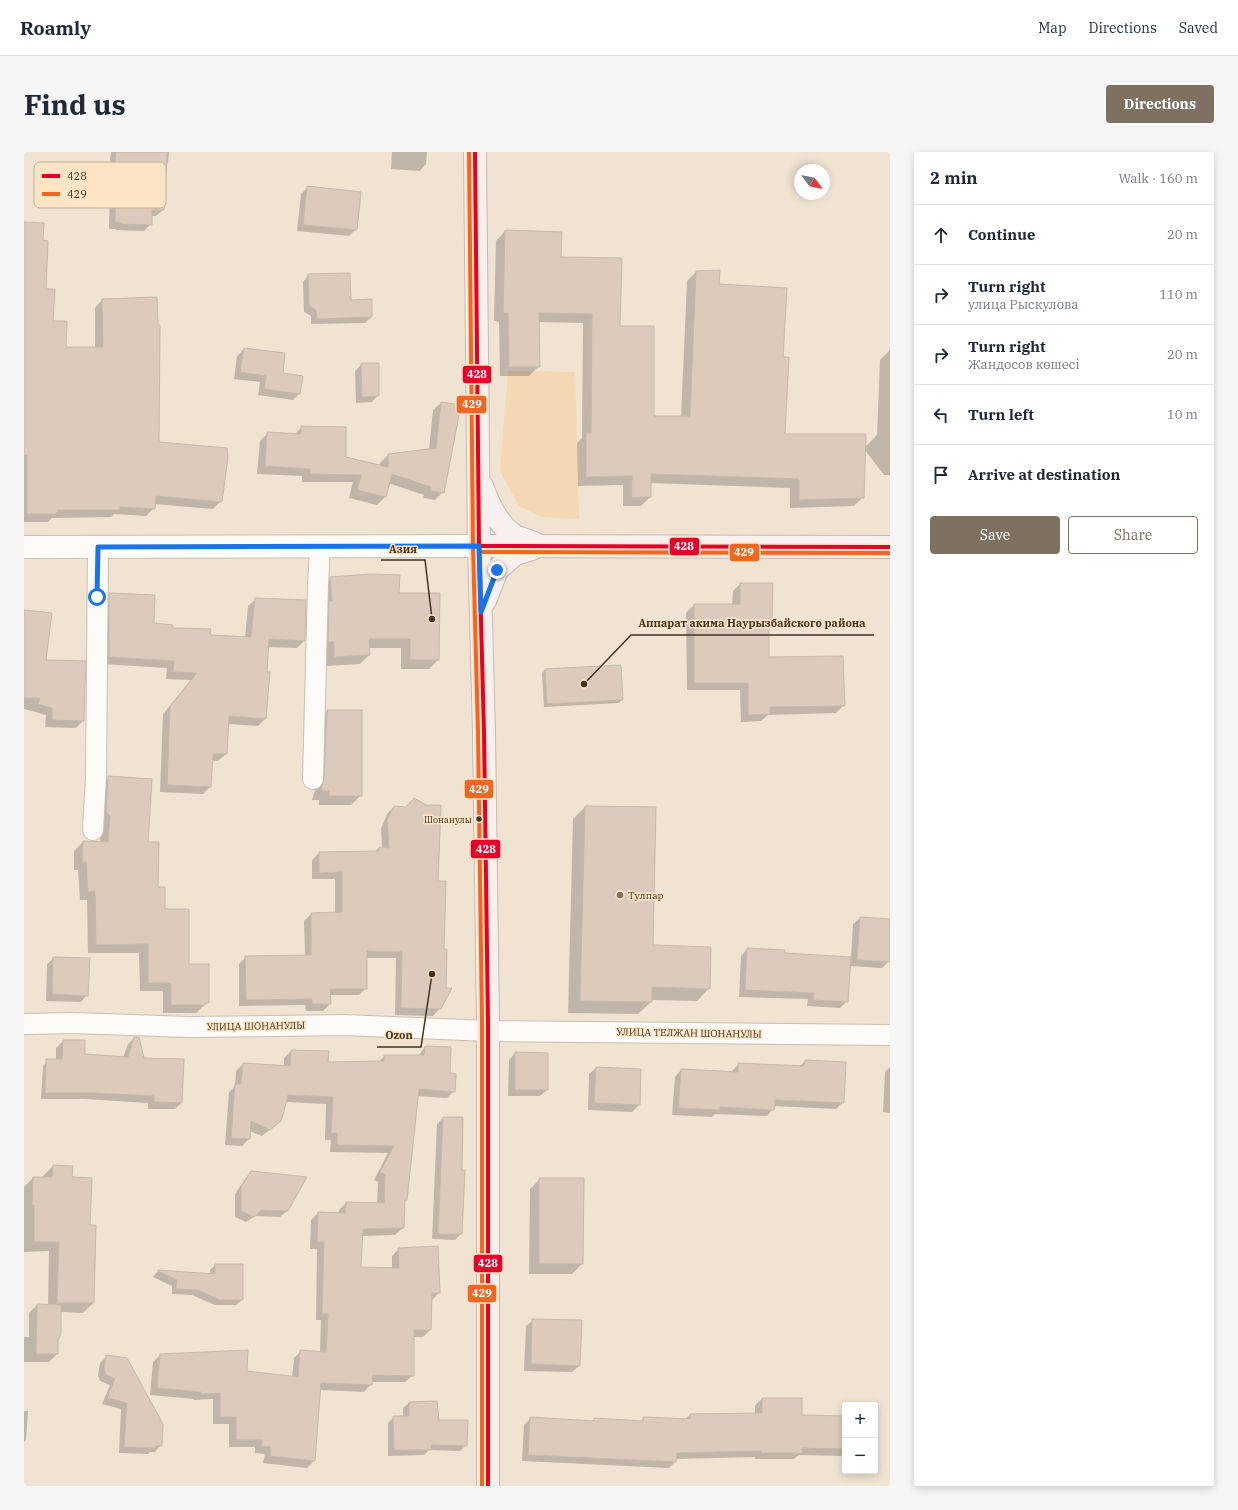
<!DOCTYPE html>
<meta charset="utf-8">
<style>
:root{--surface:#fff;--page:#f6f6f7;--text:#1f2937;--muted:#747a83;--line:#e0e1e3;--accent:#7e7162}
body{margin:0;font-family:"IBM Plex Serif",serif;background:var(--page);color:var(--text)}
.controls{position:absolute;right:12px;bottom:12px;display:grid;overflow:hidden;border-radius:4px;box-shadow:0 2px 10px #0003}
.controls button{width:36px;height:36px;display:grid;place-items:center;padding:0;border:0;border-bottom:1px solid var(--line);background:var(--surface);color:var(--text);font:20px sans-serif}
.compass{position:absolute;left:770px;top:12px;width:36px;height:36px;border-radius:50%;background:var(--surface);box-shadow:0 2px 10px #0003;rotate:123deg}
.stop{position:absolute;width:12px;height:12px;margin:-9px;border:3px solid #1a73e8;border-radius:50%;background:#fff}
.stop.end{background:#1a73e8;border-color:#fff;box-shadow:0 1px 4px #0008}
.list{margin:0;padding:0;list-style:none}
h2{display:flex;justify-content:space-between;align-items:center;height:52px;margin:0;padding:0 16px;font-size:17px}
h2 small{font-size:13px;font-weight:400;color:var(--muted)}
.list li{display:grid;grid-template-columns:26px 1fr auto;gap:12px;align-items:center;box-sizing:border-box;height:60px;padding:0 16px;border-top:1px solid var(--line)}
.list b{display:block;font-size:15px;white-space:nowrap}
.list p{margin:0;font-size:13px;white-space:nowrap;color:var(--muted)}
.list em{font-size:13px;font-style:normal;color:var(--muted)}
.actions{display:flex;gap:8px;padding:12px 16px}
.actions a{flex:1;padding:9px 0;border:1px solid var(--accent);border-radius:4px;text-align:center;font-size:14px;color:var(--accent)}
.actions .main{background:var(--accent);color:#fff}
.icon{flex:none;width:22px;height:22px;fill:none;stroke:currentColor;stroke-width:2;stroke-linecap:round;stroke-linejoin:round}
.map{position:relative;flex:none;width:866px;height:1334px;overflow:hidden;border-radius:4px}
header{display:flex;align-items:center;gap:24px;box-sizing:border-box;height:56px;padding:0 20px;background:var(--surface);border-bottom:1px solid var(--line)}
header strong{font-size:19px}
nav{display:flex;gap:22px;margin-inline-start:auto;font-size:14px}
.intro{display:flex;align-items:center;justify-content:space-between;box-sizing:border-box;height:96px;padding:0 24px}
h1{margin:0;font-size:28px}
.button{padding:10px 18px;border-radius:4px;background:var(--accent);color:#fff;font-size:14px;font-weight:700}
main{display:flex;gap:24px;padding:0 24px}
aside{flex:1;background:var(--surface);border-radius:4px;box-shadow:0 2px 10px #0003}
.map>svg:first-child{display:block}
.green{fill:#f4d7b3}
.shadow{fill:#0003}
.building{fill:#dccbbc;stroke:#c6b8ab}
.lines{fill:none;stroke-linecap:round;stroke-linejoin:round}
.minor-casing{stroke:#cbbfb0;stroke-width:22}
.tertiary-casing{stroke:#cbbfb0;stroke-width:24}
.primary-casing{stroke:#c8b9b0;stroke-width:24}
.minor{stroke:#fdfbf8;stroke-width:20}
.tertiary{stroke:#fdfbf8;stroke-width:22}
.primary{stroke:#f7f0ee;stroke-width:22}
.bus-1-casing{stroke:#fde4c5;stroke-width:7}
.bus-2-casing{stroke:#fde4c5;stroke-width:7}
.bus-1{stroke:#e4002b;stroke-width:4}
.bus-2{stroke:#f26522;stroke-width:4}
.route{stroke:#1a73e8;stroke-width:5}
.bus-dot{fill:#403425;stroke:#fde4c5;stroke-width:1.5}
.poi-dot{fill:#7e7162;stroke:#fde4c5;stroke-width:1.5}
.labels{text-anchor:middle;dominant-baseline:central;stroke-width:3;stroke-linejoin:round;paint-order:stroke}
.bus-label{font-size:9px;fill:#403425;stroke:#fde4c5;text-anchor:end}
.poi-label{font-size:10px;fill:#403425;stroke:#fde4c5;text-anchor:start}
.street-label{font-size:10px;fill:#403425;stroke:#fde4c5}
.key{fill:#fde4c5;stroke:#c4af95;stroke-width:1}
.key-label{font-size:11px;fill:#403425}
.leader{fill:none;stroke:#403425;stroke-width:1.5}
.callout-dot{fill:#403425;stroke:#fde4c5;stroke-width:1.5}
.callout-label{font-size:11px;text-anchor:middle;font-weight:bold;fill:#403425;stroke:#fde4c5;stroke-width:3;stroke-linejoin:round;paint-order:stroke}
.line-badge{stroke:#fde4c5;stroke-width:1.5}
.badge-label{font-size:11px;text-anchor:middle;font-weight:bold;fill:#fff}
</style>
<header>
<strong>Roamly</strong>
<nav><a>Map</a><a>Directions</a><a>Saved</a></nav>
</header>
<div class="intro"><h1>Find us</h1><a class="button">Directions</a></div>
<main>
<div class="map">
<svg width="866" height="1334" viewBox="0 0 866 1334">
<rect width="100%" height="100%" fill="#f0e3d2"/>
<path class="green" d="M484 219 551 220 555 367 518 365 495 354 476 319Z"/>
<g class="shadow">
<path d="M87 0H145L144 11 141 14 139 58 132 64H127V72L120 79 92 78V77H85L86 26H84Z"/>
<path d="M368 0H403L402 12 396 19 367 17Z"/>
<path d="M283 36 332 77 325 84 273 79 277 42Z"/>
<path d="M0 71 18 89 21 138 28 170 41 196H71V156L78 148 134 291 197 349 189 357 130 352V356L122 364 90 362 87 365 28 366 24 370H0Z"/>
<path d="M481 79 536 106 595 175 629 265H657L663 129 672 120 694 133 758 206 760 283 841 295 853 283 856 208 866 198V323H860L840 297 839 345 830 354 766 356V336L626 331V345L617 354H599V333L554 334 553 291 558 286 559 171 514 170 515 214 505 224H476L475 170 470 169 472 89Z"/>
<path d="M285 123 326 149 347 165 341 171 287 172V164L280 160 279 130Z"/>
<path d="M220 197 257 222 276 241 269 248 234 243 236 230 210 227 213 204Z"/>
<path d="M338 212 354 243 348 250 332 251 331 219Z"/>
<path d="M417 251 419 340 411 348 399 346 400 343 364 331 361 345 353 353 325 346 329 330H278V324L233 322 236 289 244 281 270 283 278 275 321 305 356 314V311L364 303 405 298 409 258Z"/>
<path d="M307 426 374 442H415L414 508 405 517H377V496H345V503L336 512 302 514 298 435Z"/>
<path d="M716 432 748 467 744 470V506L820 553 812 561 744 563 737 569 717 570 716 538H663L662 461 670 453H708L709 439Z"/>
<path d="M85 442 129 472 185 484 221 486 224 454 232 447 280 489 273 496 244 495 241 567 234 574 204 572 202 602 194 609H188L186 635 179 642 136 640 139 562 167 528 142 527 143 516 78 512V449Z"/>
<path d="M0 459 21 509 59 569 52 576 21 575 22 563 0 557Z"/>
<path d="M521 518 598 548 595 551 520 555 518 521Z"/>
<path d="M303 559 337 643 327 653H295V648H288L291 638 293 569Z"/>
<path d="M85 625 123 691 133 736 140 758 164 813 184 850 172 861H139V839H116L115 801H64L63 748H56L54 718H50V699L59 690H76L77 673 76 634Z"/>
<path d="M370 655 413 730 416 856 409 864 371 863 372 806H342V836L335 843H305L306 852 299 859H282L281 853 215 854V812L222 805 281 804 280 769 287 762H311V727H288V708L295 701 351 700 355 696H358L357 677 363 662Z"/>
<path d="M561 655 628 794 685 836 673 849 627 848V850L614 862 544 861 549 667Z"/>
<path d="M836 766 866 768 865 809 858 816 825 814 823 849 816 856 783 854 784 847 715 845 717 804 723 797 760 802 827 806 829 772Z"/>
<path d="M30 806 63 843 57 850 22 849 23 812Z"/>
<path d="M110 886 119 907 157 951 151 957H124V951L61 947H17L19 914 25 908H32V896L39 889 60 903 99 906 104 892Z"/>
<path d="M401 895 425 922 430 939 423 946 393 944 382 1048 380 1050 379 1076 371 1083 338 1084 336 1116 368 1117V1104L375 1097 415 1141 408 1148 406 1178 399 1185H389V1223L381 1230H348L347 1232 340 1240 296 1238 290 1309 283 1316 239 1311 241 1302 231 1301V1295H205V1272H189V1247L170 1248V1247L126 1243 129 1210 136 1203 222 1220 268 1226 270 1206 277 1199 296 1200 297 1168H292L293 1097H286L287 1068 294 1061 314 1062 315 1058 322 1051 353 1052 354 1030 350 1028 364 1001 306 1000 307 988H301L302 952 261 950 248 976 238 984 225 979V987L218 994 201 993 205 940 211 934 212 919 219 912 260 915V906L267 899 303 911 354 910 361 904H394Z"/>
<path d="M491 901 523 938 516 944H484L485 908Z"/>
<path d="M781 909 819 950 812 957 749 954V957L743 964 691 962 688 965 648 963 651 925 657 918 708 921V919L715 912 775 915Z"/>
<path d="M866 915V961L859 960 861 920Z"/>
<path d="M572 916 616 918 615 953 608 960 564 958 565 922Z"/>
<path d="M419 966 437 1019H440L437 1082 431 1088 408 1087 413 972Z"/>
<path d="M29 1014 47 1026 65 1074 69 1151 59 1161 36 1160 33 1202 25 1210H0V1185H5V1161L13 1153H24L25 1099 0 1100V1035L9 1026H19V1024Z"/>
<path d="M227 1020 263 1059 256 1065 231 1064 222 1070 211 1065V1042L221 1027Z"/>
<path d="M516 1027 558 1112 548 1122H505L506 1037Z"/>
<path d="M192 1112 218 1148 212 1153H191L168 1143 148 1142V1134L129 1125 134 1119 186 1122V1118Z"/>
<path d="M509 1168 555 1214 548 1220 500 1219 502 1174Z"/>
<path d="M82 1205 137 1293 131 1300H126L124 1302 95 1301 97 1257 78 1252 86 1233 76 1229 74 1224 76 1211Z"/>
<path d="M738 1247 777 1264 821 1265V1304L775 1303 770 1307H731V1305L651 1307V1310L645 1316 498 1309 500 1273 507 1266 568 1270 570 1267 616 1270 620 1266 661 1267 666 1263 731 1262V1253Z"/>
<path d="M412 1250 414 1269 442 1293 436 1299 405 1298 400 1303 364 1304V1271L370 1265H379V1256L385 1251Z"/>
<path d="M0 1259H4L2 1288 0 1290Z"/>
</g>
<g class="building">
<path d="M92 0H143L140 58H128V73L98 72V71L91 70 92 20H90Z"/>
<path d="M283 34 337 40 333 78 279 73Z"/>
<path d="M0 70 20 71 19 88 24 89 22 137H31L29 169H43L42 195H79L78 147 133 145 134 173H136L135 290 203 296 204 305 198 350 132 344 131 357 96 355V358H34L32 362H3V303H0Z"/>
<path d="M481 78 538 80 537 105 598 106 596 174H630V264H666L672 119 696 118 695 132 763 136 759 205H765L761 282H842L840 346 775 348V327L627 322V345L608 346V324L562 325V281H567L568 162 515 161 516 215H485L484 161H479Z"/>
<path d="M326 121 327 148 348 147V165L293 167 292 158 285 154 284 122Z"/>
<path d="M220 196 261 201 259 221 279 224 276 242 240 237 242 224 216 220Z"/>
<path d="M337 211H355V244L338 245Z"/>
<path d="M417 250 437 253 420 341 407 339V335L368 322 362 345 333 338 337 323 286 322V317L241 314 243 280 277 282V274L322 275V305L364 315V302L412 296Z"/>
<path d="M347 422 376 423 375 441H416L415 508H386V487H345L346 503 310 505V490H304L305 449H308L306 425Z"/>
<path d="M716 431H749L748 467H745V505L819 504 821 554 746 555V562L724 563V531H670V452H716Z"/>
<path d="M85 441 131 443 130 471 149 473V476L187 477 186 483 227 485 231 446 282 448 281 489 245 487 243 520H246L242 567 205 564 203 602H189L187 635 143 633 146 554 173 521 149 520 150 509 85 505Z"/>
<path d="M0 458 28 461 22 508 62 509 60 569 28 568V556L14 552 16 546H0Z"/>
<path d="M597 513 599 548 523 552 521 517Z"/>
<path d="M303 558H338V644H305V639H298V634L300 627Z"/>
<path d="M84 624 128 627 124 690H135L134 735H141V757H165V812H185V851H181V853H147V831H124V792L72 793 71 739 64 740 62 710H58L59 689 84 690 86 664 82 660Z"/>
<path d="M390 646 402 653H417L414 729H422L420 797H423L422 836H428L417 857 377 856 378 800 343 799V837H306L307 852H288V847L222 848 221 804 287 803V761L318 760V720L295 721V700L355 699V695L365 696 363 669 370 654 382 655Z"/>
<path d="M561 654 632 655 629 793 687 795 686 837 628 835V850L556 849Z"/>
<path d="M836 765 866 767V810L833 808Z"/>
<path d="M723 796 761 798V801L827 805 824 850 789 848 790 841 721 838Z"/>
<path d="M29 805 66 806 64 844 28 842Z"/>
<path d="M110 885H115L120 906 160 907 158 951 130 950V944L68 941H21L22 907H38L39 888H61V902L104 905Z"/>
<path d="M401 894 427 895 426 921 432 922 431 940 395 937 383 1048H381L380 1076 339 1077 337 1115 375 1116 374 1096 414 1094 416 1141H408L407 1178H390V1224L349 1223 348 1233 297 1231 291 1309 246 1304 247 1295 237 1294 238 1288H212V1265H196V1241L177 1242V1240L133 1236 136 1202 224 1198 223 1219 274 1225 276 1198 302 1200 304 1162H298L300 1090H293L294 1060 321 1061 322 1050 360 1051 361 1023 356 1020 370 994 313 993V981H307L309 945 264 943 259 963 257 969 246 978 227 969 226 987 207 986 211 932H217L219 911 266 914 267 898 305 899 304 910 360 909V903H400Z"/>
<path d="M491 900 524 901V938H491Z"/>
<path d="M781 908 822 910 820 951 751 948 750 958 696 955V958L654 956 657 917 714 920V911L780 914Z"/>
<path d="M572 915 617 917 616 953 570 951Z"/>
<path d="M419 965H439L438 1018H441L438 1082H414Z"/>
<path d="M29 1013 49 1014 48 1025 68 1026 66 1073H72L70 1151H33L35 1090H10V1053H8L9 1025H28Z"/>
<path d="M227 1019 283 1025 264 1059 238 1058 230 1065 217 1059V1035Z"/>
<path d="M515 1026H560L559 1112H515Z"/>
<path d="M191 1112H219V1148H196L174 1138 152 1137 153 1128 134 1119V1118L191 1122Z"/>
<path d="M13 1152 37 1153V1182L34 1189V1202H12Z"/>
<path d="M508 1167 558 1168 556 1214 507 1212Z"/>
<path d="M82 1203 103 1206 139 1272 138 1294H131V1296L100 1295 103 1251 83 1246 91 1227 82 1223 80 1217Z"/>
<path d="M738 1246H778V1263L821 1264V1297L778 1296V1301H737V1299L653 1301 652 1310 504 1303 506 1265 570 1269V1266L619 1269V1265L666 1267V1262L738 1261Z"/>
<path d="M413 1249 415 1268H444L443 1294 407 1293V1298H370L369 1264H385V1250Z"/>
</g>
<g class="lines">
<g class="minor-casing">
<g id="minor">
<path d="M289 627 294 433 296 394"/>
<path d="M69 678 72 624 74 395"/>
<path d="M0 872 49 871 165 875 320 873 464 879 866 883"/>
</g>
</g>
<g class="tertiary-casing">
<path id="tertiary" d="M0 395 455 394"/>
</g>
<g class="primary-casing">
<g id="primary">
<path d="M451 0 455 394 460 580 464 871V1334"/>
<path d="M458 334C464 351 475 374 491 384 498 387 506 389 512 392"/>
<path d="M455 394 866 395"/>
<path d="M461 449 473 418 491 402 508 397"/>
</g>
</g>
<use href="#minor" class="minor"/>
<use href="#tertiary" class="tertiary"/>
<use href="#primary" class="primary"/>
<g class="bus-1-casing">
<g id="bus-1">
<path d="M451 0 455 394 460 580 464 871V1334"/>
<path d="M455 394 866 395"/>
</g>
</g>
<g class="bus-2-casing">
<g id="bus-2">
<path d="M445 0 449 394 454 580 458 871V1334"/>
<path d="M455 400 866 401"/>
</g>
</g>
<use href="#bus-1" class="bus-1"/>
<use href="#bus-2" class="bus-2"/>
</g>
<g class="lines">
<path class="route" d="M73 445 74 395 455 394 457 460 473 418"/>
</g>
<circle class="bus-dot" cx="455" cy="667" r="3.5"/>
<circle class="poi-dot" cx="596" cy="743" r="4"/>
<g class="labels">
<g class="bus-label">
<text x="448" y="667">Шонанулы</text>
</g>
<g class="poi-label">
<text x="604" y="743">Тулпар</text>
</g>
<g class="street-label">
<text transform="translate(232 874) rotate(-1)">УЛИЦА ШОНАНУЛЫ</text>
<text transform="translate(665 881) rotate(1)">УЛИЦА ТЕЛЖАН ШОНАНУЛЫ</text>
</g>
</g>
<rect x="10" y="10" width="132" height="46" rx="6" class="key"/>
<rect x="18" y="22" width="18" height="4" fill="#e4002b"/>
<rect x="18" y="40" width="18" height="4" fill="#f26522"/>
<g class="key-label">
<text x="43" y="28">428</text>
<text x="43" y="46">429</text>
</g>
<path class="leader" d="M408 467L401 408H357M560 532L607 483H850M408 822L397 895H353"/>
<g class="callout-dot">
<circle cx="408" cy="467" r="4"/>
<circle cx="560" cy="532" r="4"/>
<circle cx="408" cy="822" r="4"/>
</g>
<g class="callout-label">
<text x="379" y="401">Азия</text>
<text x="728" y="475">Аппарат акима Наурызбайского района</text>
<text x="375" y="887">Ozon</text>
</g>
<g class="line-badge">
<rect x="438" y="213" width="30" height="19" rx="4" fill="#e4002b"/>
<rect x="432" y="243" width="31" height="19" rx="4" fill="#f26522"/>
<rect x="645" y="385" width="31" height="19" rx="4" fill="#e4002b"/>
<rect x="705" y="391" width="31" height="19" rx="4" fill="#f26522"/>
<rect x="440" y="627" width="30" height="20" rx="4" fill="#f26522"/>
<rect x="446" y="687" width="31" height="20" rx="4" fill="#e4002b"/>
<rect x="449" y="1102" width="30" height="19" rx="4" fill="#e4002b"/>
<rect x="443" y="1132" width="30" height="19" rx="4" fill="#f26522"/>
</g>
<g class="badge-label">
<text x="453" y="226">428</text>
<text x="448" y="256">429</text>
<text x="660" y="398">428</text>
<text x="720" y="404">429</text>
<text x="455" y="641">429</text>
<text x="462" y="701">428</text>
<text x="464" y="1115">428</text>
<text x="458" y="1145">429</text>
</g>
</svg>
<div class="controls">
<button>+</button>
<button>−</button>
</div>
<svg class="compass" viewBox="-18 -18 36 36"><path d="M0-13l5 13h-10z" fill="#e53935"/><path d="M0 13l5-13h-10z" fill="#747a83"/></svg>
<div class="stop" style="left:73px;top:445px"></div>
<div class="stop end" style="left:473px;top:418px"></div>
</div>
<aside>
<h2>2 min<small>Walk · 160 m</small></h2>
<ul class="list">
<li><svg class="icon" aria-label="ahead" viewBox="0 0 24 24"><path d="M12 20V5M6 11l6-6 6 6"/></svg><div><b>Continue</b></div><em>20 m</em></li>
<li><svg class="icon" aria-label="right" viewBox="0 0 24 24"><path d="M7 20v-9h11M14 6l5 5-5 5"/></svg><div><b>Turn right</b><p>улица Рыскулова</p></div><em>110 m</em></li>
<li><svg class="icon" aria-label="right" viewBox="0 0 24 24"><path d="M7 20v-9h11M14 6l5 5-5 5"/></svg><div><b>Turn right</b><p>Жандосов көшесі</p></div><em>20 m</em></li>
<li><svg class="icon" aria-label="left" viewBox="0 0 24 24"><path d="M17 20v-9H6M10 6l-5 5 5 5"/></svg><div><b>Turn left</b></div><em>10 m</em></li>
<li><svg class="icon" aria-label="arrive" viewBox="0 0 24 24"><path d="M6 21V4h12l-3 4 3 4H6"/></svg><div><b>Arrive at destination</b></div></li>
</ul>
<div class="actions"><a class="main">Save</a><a>Share</a></div>
</aside>
</main>
